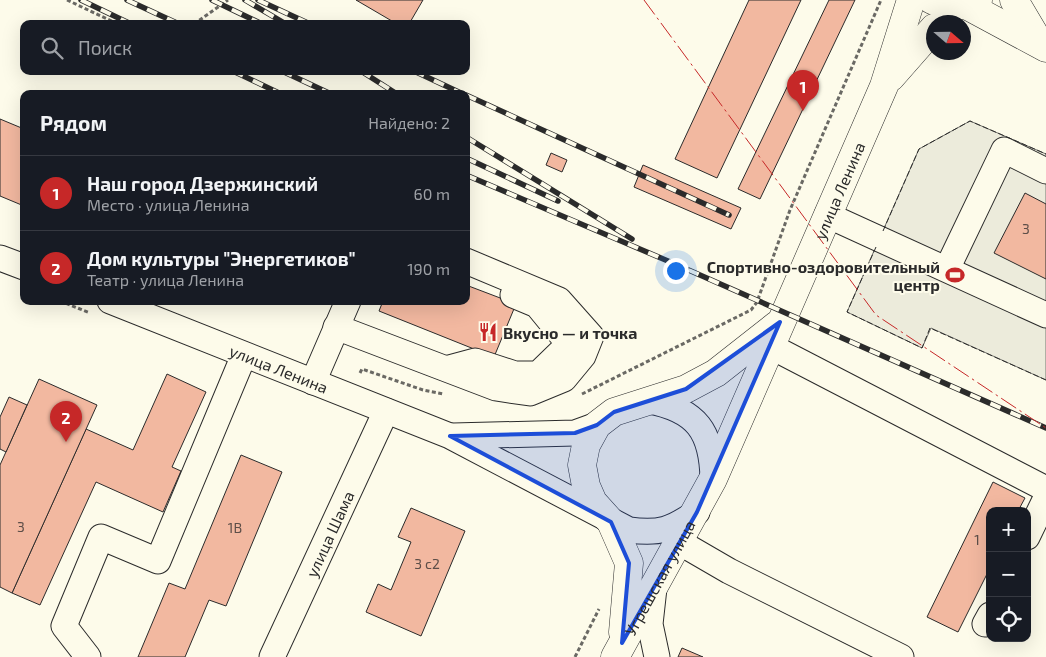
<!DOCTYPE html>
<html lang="ru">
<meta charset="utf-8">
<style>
:root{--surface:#171b24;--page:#242831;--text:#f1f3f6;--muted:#9ea1a6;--line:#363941;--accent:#c62828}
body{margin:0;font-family:"Exo 2",sans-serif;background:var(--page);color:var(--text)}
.controls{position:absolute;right:15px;bottom:15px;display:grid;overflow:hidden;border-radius:10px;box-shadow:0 5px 20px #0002}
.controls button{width:45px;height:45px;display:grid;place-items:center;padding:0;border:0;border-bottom:1px solid var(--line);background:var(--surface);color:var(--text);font:25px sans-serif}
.compass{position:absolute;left:926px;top:15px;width:45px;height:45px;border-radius:50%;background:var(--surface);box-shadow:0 5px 20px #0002;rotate:110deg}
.you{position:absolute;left:675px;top:270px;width:18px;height:18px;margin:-12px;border:4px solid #fff;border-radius:50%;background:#1a73e8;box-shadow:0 0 0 8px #1a73e833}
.badge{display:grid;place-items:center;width:32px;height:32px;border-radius:50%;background:var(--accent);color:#fff;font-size:16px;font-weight:700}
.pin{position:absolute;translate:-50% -41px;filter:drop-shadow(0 1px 2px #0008)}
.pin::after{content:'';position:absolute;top:26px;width:18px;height:15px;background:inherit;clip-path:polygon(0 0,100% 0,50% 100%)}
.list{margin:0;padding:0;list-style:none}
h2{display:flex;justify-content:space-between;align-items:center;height:65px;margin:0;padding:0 20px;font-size:21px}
h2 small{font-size:16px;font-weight:400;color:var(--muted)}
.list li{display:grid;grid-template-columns:32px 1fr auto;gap:15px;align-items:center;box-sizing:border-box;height:75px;padding:0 20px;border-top:1px solid var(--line)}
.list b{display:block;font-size:19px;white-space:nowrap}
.list p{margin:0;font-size:16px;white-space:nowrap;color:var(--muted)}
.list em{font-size:16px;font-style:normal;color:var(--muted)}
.icon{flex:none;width:28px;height:28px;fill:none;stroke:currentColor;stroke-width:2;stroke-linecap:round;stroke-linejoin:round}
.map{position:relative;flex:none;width:1046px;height:657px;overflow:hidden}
.search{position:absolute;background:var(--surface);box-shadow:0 5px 20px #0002;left:20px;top:20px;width:450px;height:55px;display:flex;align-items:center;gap:12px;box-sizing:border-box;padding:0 18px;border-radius:10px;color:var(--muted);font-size:19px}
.panel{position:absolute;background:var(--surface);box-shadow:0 5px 20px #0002;left:20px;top:90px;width:450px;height:215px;border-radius:10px}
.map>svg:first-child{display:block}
.green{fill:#ecebdb;stroke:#74746e}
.building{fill:#f2b8a0;stroke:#2b2b2b}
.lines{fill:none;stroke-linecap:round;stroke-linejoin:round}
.minor-casing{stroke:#2b2b2b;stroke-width:27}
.major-casing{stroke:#2b2b2b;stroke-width:29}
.path{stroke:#6a6964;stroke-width:3;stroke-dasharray:4 2.5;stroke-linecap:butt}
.minor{stroke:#fdfbea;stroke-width:25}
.major{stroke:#fdfbea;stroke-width:28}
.rail-casing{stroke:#2b2b2b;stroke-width:5.5}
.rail{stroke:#fdfbea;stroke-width:4;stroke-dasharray:11;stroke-linecap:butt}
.fence{stroke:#2b2b2b;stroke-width:1;stroke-dasharray:6 2.5;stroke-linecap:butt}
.power{stroke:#c62828;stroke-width:1;stroke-dasharray:18 4 2.5 4;stroke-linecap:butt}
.marked{fill:#1d4ed8;fill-opacity:0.2;stroke:#1d4ed8;stroke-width:4;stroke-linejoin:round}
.labels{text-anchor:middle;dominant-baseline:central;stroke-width:4;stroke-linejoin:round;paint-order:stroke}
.number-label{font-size:14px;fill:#5d4e48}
.street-label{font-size:16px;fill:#2b2b2b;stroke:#fdfbea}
.poi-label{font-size:16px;font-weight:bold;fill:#2b2b2b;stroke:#fdfbea;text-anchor:end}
</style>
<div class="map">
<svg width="1046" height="657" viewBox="0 0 1046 657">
<rect width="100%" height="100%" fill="#fdfbea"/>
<path class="green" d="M970 121 1046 154V380L931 328 922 348 847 312 919 149Z"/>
<g class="building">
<path d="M356 0H423L409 24H397Z"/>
<path d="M749 0H801L717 178 675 159Z"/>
<path d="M829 0H855L760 199 738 189Z"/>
<path d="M0 119 24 129V206L0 196Z"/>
<path d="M551 153 567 160 562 172 546 165Z"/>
<path d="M643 165 741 208 731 229 634 187Z"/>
<path d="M1025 193 1046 204V279L994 253Z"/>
<path d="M466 285 516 304 494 357 379 311 383 301H466Z"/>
<path d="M167 374 206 392 172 467 181 471 163 512 96 482 40 605 12 593 86 429 133 450Z"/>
<path d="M39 379 97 405 12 593 0 587V465Z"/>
<path d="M9 397 27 405 6 452 0 449V417Z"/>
<path d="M241 455 282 472 226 606 209 600 185 657H138L169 583 185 589Z"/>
<path d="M993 482 1025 498 1018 511H990V568L958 632 927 617Z"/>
<path d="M411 508 465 531 421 636 366 612 378 584 391 590 411 542 398 537Z"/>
<path d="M682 648 703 657H678Z"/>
</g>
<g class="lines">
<g class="minor-casing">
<g id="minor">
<path d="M827 215 1046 315"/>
<path d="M0 258 24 267"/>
<path d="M947 269 1004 150 1046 171"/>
<path id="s1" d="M110 301 450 436 629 530C660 534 671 530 697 512"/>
<path d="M336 327 496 388 530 393 564 379 583 356 591 336 559 300 466 261"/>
<path d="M770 346 1046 489"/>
<path d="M449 368 475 361 515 374H538L569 344 537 305 513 295"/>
<path d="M313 382 348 301"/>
<path d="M649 401C697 410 712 432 713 479"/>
<path d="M453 436 575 433 597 425"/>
<path d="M1027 537 1046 498"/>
<path d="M679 542 729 571 901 657"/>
<path d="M654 588 650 624 657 657"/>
<path d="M985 624 990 615"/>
<path d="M88 657 64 626 101 537 158 561 244 355"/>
<path id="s2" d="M272 657 386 411"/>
</g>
</g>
<g class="major-casing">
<g id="major">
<path d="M932 0C947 8 963 7 978 0"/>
<path d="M1014 0 1039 42"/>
<path d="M966 5 1046 48"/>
<path d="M891 77 934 28"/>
<path d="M623 632 629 563 611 522 593 502 586 486 582 465 586 445 597 425 614 412 686 389 716 373 777 325"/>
<path id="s3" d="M615 657 713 479 884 86 911 0"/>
</g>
</g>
<g class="path">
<path d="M67 0 118 24"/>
<path d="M194 24 228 0"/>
<path d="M60 301 90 313"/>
<path d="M360 373 362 369 423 390 443 394"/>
<path d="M582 394 751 310 757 302 790 210 881 0"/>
<path d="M575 657 599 609"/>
</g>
<use href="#minor" class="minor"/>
<use href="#major" class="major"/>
<g class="rail-casing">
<g id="rail">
<path d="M81 0 131 24"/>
<path d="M127 0 179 24"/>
<path d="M212 0 262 24"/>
<path d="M245 0 286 24"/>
<path d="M258 0 310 24"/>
<path d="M233 71 281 94"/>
<path d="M282 71 331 94"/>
<path d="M361 71 397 94"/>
<path d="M414 71 463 94"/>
<path d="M466 95 729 215"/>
<path d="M466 137 632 239"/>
<path d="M466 158 558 201"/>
<path d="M466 175 675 264 1046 428"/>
</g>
</g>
<use href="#rail" class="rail"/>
<g class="fence">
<path d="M883 231 919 149 970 121 1046 154"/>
<path d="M876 247 847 312 922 348 930 328 1046 380"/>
</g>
<path class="power" d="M644 0 876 315 1046 428"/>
</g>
<path class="marked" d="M780 322 697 512 622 643 629 563 611 522 450 436 575 433 597 425 614 412 686 389Z"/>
<defs>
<g id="stadium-bare" transform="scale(1.5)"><path d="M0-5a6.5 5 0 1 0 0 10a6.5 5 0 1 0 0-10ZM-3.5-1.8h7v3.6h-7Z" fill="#c62828" stroke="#fdfbea" stroke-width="2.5" paint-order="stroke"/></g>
<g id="restaurant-bare" transform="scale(1.5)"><path d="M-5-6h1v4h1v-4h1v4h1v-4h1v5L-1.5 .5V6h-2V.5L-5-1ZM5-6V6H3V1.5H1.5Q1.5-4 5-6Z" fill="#c62828" stroke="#fdfbea" stroke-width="2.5" paint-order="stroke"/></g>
</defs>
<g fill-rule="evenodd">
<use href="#stadium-bare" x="955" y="275"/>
<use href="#restaurant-bare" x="488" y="332"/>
</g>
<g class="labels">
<g class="number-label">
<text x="1026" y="228">3</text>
<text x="21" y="526">3</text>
<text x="235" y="527">1В</text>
<text x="977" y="539">1</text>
<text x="427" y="563">3 с2</text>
</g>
<g class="street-label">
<text stroke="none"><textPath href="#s3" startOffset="518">улица Ленина</textPath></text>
<text stroke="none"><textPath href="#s1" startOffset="182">улица Ленина</textPath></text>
<text stroke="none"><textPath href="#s2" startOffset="136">улица Шама</textPath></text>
<text stroke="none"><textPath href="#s3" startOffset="91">Угрешская улица</textPath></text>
</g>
<g class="poi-label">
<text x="940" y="266">Спортивно-оздоровительный<tspan x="940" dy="18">центр</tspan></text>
<text x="503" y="332" text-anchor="start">Вкусно — и точка</text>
</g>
</g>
</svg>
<div class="controls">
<button>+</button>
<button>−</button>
<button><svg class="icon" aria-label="locate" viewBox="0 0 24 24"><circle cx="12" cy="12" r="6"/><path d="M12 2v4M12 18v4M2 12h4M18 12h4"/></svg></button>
</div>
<svg class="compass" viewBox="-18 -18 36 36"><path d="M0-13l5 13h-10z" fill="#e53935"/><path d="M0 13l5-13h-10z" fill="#9ea1a6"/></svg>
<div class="you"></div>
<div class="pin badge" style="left:803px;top:111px">1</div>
<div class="pin badge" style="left:66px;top:442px">2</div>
<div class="search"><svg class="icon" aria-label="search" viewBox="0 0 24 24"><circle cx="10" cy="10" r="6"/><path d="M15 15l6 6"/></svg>Поиск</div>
<section class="panel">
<h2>Рядом<small>Найдено: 2</small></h2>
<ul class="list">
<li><span class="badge">1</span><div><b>Наш город Дзержинский</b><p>Место · улица Ленина</p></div><em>60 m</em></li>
<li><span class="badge">2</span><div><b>Дом культуры &quot;Энергетиков&quot;</b><p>Театр · улица Ленина</p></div><em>190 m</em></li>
</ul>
</section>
</div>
